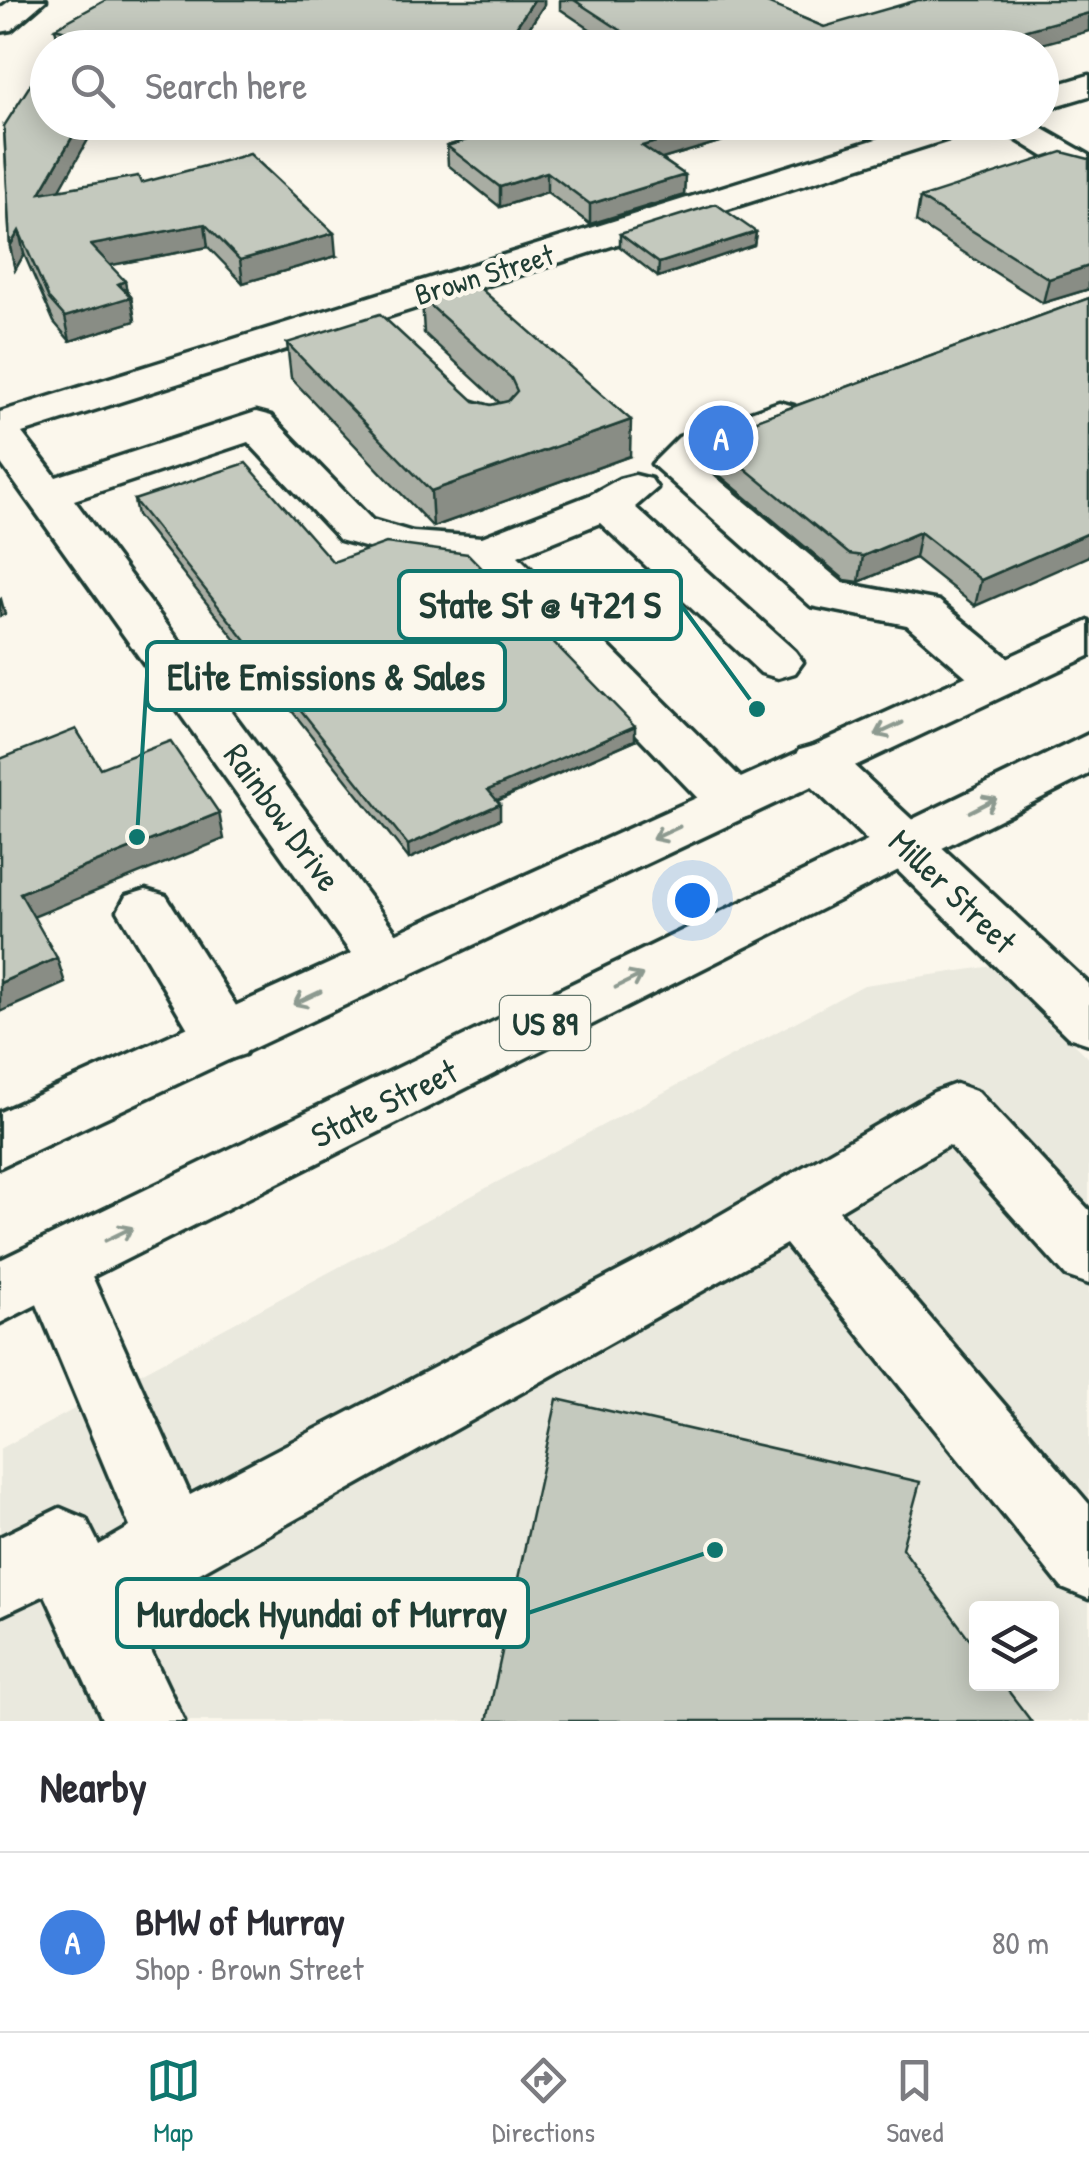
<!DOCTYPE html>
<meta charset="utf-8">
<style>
:root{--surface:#fff;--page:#f2f2f3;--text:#2b2b33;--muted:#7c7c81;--line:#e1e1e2;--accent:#0f766e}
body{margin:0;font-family:"Patrick Hand",sans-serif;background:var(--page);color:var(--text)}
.controls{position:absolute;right:30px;bottom:30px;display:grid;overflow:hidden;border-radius:10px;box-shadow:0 5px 25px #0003}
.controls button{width:90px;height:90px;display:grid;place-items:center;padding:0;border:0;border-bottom:2px solid var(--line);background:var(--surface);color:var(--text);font:50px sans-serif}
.you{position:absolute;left:692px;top:900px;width:35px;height:35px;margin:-25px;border:8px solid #fff;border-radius:50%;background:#1a73e8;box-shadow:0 0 0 15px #1a73e833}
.badge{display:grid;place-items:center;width:65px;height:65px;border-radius:50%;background:var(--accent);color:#fff;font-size:32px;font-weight:700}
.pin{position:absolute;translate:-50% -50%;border:5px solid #fff;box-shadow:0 2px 10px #0006}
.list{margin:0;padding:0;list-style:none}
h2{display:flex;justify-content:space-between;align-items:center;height:130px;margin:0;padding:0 40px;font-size:42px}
h2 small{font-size:32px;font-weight:400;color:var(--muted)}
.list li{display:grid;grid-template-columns:65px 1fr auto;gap:30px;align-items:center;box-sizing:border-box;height:180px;padding:0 40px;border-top:2px solid var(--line)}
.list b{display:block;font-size:38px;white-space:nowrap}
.list p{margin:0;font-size:32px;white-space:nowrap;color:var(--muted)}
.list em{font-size:32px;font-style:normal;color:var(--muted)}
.icon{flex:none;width:55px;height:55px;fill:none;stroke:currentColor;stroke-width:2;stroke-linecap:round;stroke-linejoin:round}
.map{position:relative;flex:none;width:1089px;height:1721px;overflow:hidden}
.search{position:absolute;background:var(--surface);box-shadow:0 5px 25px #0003;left:30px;right:30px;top:30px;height:110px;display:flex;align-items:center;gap:25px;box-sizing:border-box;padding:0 35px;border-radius:55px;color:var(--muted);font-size:38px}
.sheet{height:310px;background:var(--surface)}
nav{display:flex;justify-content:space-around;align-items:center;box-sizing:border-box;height:140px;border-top:2px solid var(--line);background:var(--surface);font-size:28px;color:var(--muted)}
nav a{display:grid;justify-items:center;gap:5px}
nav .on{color:var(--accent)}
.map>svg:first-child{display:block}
.built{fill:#eae9de;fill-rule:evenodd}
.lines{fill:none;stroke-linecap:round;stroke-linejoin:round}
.minor-casing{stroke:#1f3d34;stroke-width:7}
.major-casing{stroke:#1f3d34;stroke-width:7}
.minor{fill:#fbf7ec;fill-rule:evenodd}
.major{fill:#fbf7ec;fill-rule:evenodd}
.wall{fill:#a9ada3;stroke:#1f3d34;stroke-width:2.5}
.shaded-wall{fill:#898d85;stroke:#1f3d34;stroke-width:2.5}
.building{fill:#c4c9be;stroke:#1f3d34;stroke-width:2.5}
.oneway{stroke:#8d9a90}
.labels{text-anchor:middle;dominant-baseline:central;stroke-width:9;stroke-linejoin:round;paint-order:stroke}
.far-street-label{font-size:30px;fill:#1f3d34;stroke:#fbf7ec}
.shield{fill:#fbf7ec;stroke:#61756b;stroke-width:2.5}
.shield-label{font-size:32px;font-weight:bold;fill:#1f3d34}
.street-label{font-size:35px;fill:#1f3d34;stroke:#fbf7ec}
.leader{fill:none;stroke:#0f766e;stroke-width:4}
.callout-dot{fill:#0f766e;stroke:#fbf7ec;stroke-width:4}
.callout{fill:#fbf7ec;stroke:#0f766e;stroke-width:4}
.callout-label{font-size:38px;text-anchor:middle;font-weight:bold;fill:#1f3d34}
</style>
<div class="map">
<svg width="1089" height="1721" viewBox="0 0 1089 1721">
<rect width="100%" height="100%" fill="#fbf7ec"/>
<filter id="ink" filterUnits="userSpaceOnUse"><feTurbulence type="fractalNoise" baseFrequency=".01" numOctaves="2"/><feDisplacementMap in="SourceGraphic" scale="20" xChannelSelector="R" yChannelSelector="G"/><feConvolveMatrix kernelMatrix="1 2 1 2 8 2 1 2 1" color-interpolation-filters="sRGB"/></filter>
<g filter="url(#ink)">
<path class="built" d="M993 966 1089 1058V1721H0V1449L864 985ZM976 1608H1052V1684H976Z"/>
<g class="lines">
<g class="minor-casing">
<g id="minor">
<path d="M11 0H46L11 30 0 32V8Z"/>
<path d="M1089 75V96L1042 110V89Z"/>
<path d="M931 122H985L980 129 22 433 56 477 256 412 271 416 372 520 413 532 482 537 590 495 619 479 635 475 651 479 657 488 635 507 795 651 803 662 795 673 778 678 761 673 600 523 518 556 752 789 760 802 752 815 733 821 714 815 474 565 410 560 340 540 248 442 74 500 417 961 408 977 388 983 368 977 0 462V412Z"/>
<path d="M988 122H1031L1089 155V181L1077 177Z"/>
<path d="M779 402 794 406 800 415 794 424 709 455 700 464 843 583 939 601 1018 666 1025 678 1018 690 1000 694 982 690 907 625 811 606 652 464 679 437Z"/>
<path d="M818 744 836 749 1089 984V1044L1068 1037 800 775 792 762 800 749Z"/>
<path d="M146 890 166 896 245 1020 254 1037 245 1054 224 1061 203 1054 118 911 126 896Z"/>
<path d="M956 1084 978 1092 1089 1210V1284L1066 1276 949 1145 839 1211 1089 1504V1599L1062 1588 786 1244 132 1611 184 1721H103L45 1595 0 1616V1537L60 1508 86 1519 99 1545 130 1527 21 1266 30 1245 54 1237 78 1245 190 1495 663 1248 934 1092Z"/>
</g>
</g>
<g class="major-casing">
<g id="major">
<path d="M1089 621V656L0 1167V1112Z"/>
<path d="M1089 734V774L0 1323V1260Z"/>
</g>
</g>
<use href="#minor" class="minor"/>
<use href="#major" class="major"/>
</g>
<g class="wall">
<path d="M544 0V5L516 48H54L58 41 55 28Z"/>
<path d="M560 0H760L824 27 1027 48H618L560 9Z"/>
<path d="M526 122H786L662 159 685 175 684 195 590 224 547 192 500 207 448 165 447 146Z"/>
<path d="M4 126 60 190 141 183 336 256 243 283 208 247 110 265 131 297 135 321 70 341 54 322 24 254 15 270 10 246Z"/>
<path d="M1089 159V289L1043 303 916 222 920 198Z"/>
<path d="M756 232 754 245 658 277 620 247V234Z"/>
<path d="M422 298 630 456 433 527 291 378 287 343 491 405 500 403 424 333Z"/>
<path d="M1089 298 975 606 915 558 859 582 845 580 706 464 708 438Z"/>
<path d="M134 500 333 562 635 740 497 801 500 819 409 859 137 515Z"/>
</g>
<g class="shaded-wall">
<path d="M534 0H544V5L516 48H502Z"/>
<path d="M1089 13V31L1027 48H960Z"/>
<path d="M217 37 219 48H200Z"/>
<path d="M81 122H98L45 216 40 193Z"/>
<path d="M722 122H786L642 165V146Z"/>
<path d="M547 172V192L500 207V187Z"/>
<path d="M685 175 684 195 590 224V204Z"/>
<path d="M205 224 208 247 96 268 91 245Z"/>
<path d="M19 231 24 254 15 270 10 246Z"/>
<path d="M756 232 754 245 658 277 659 263Z"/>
<path d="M334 233 336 256 243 283 240 260Z"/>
<path d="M1089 266V289L1043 303 1049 279Z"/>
<path d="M125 281 128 298 131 297 135 321 70 341 65 317 118 284Z"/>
<path d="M631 420 630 456 433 527 431 491Z"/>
<path d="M920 532 915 558 859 582 863 556Z"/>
<path d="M1089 533V556L975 606 981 580Z"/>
<path d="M1 599 5 614 0 616V600Z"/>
<path d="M635 726V740L488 804V790Z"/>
<path d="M500 804V819L409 859 408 845Z"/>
<path d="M219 813 224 839 28 919 20 893Z"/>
<path d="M57 958 65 983 0 1012V983Z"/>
</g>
<g class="building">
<path d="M106 0H534L502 48H328L217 37 200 48H54L58 41 70 32 55 28Z"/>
<path d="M574 0H760L824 27 918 0H1089V13L960 48H648Z"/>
<path d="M48 57V122H81L40 193 138 176 141 183 250 154 334 233 240 260 205 224 91 245 125 281 118 284 131 297 65 317 49 299 19 231 10 246 4 126Z"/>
<path d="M526 122H722L642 146 685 175 590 204 547 172 500 187 447 146Z"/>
<path d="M1062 152 1089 159V266L1049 279 920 198Z"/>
<path d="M716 204 756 232 659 263 620 234Z"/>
<path d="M473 282 631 420 431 491 287 343 380 314 474 401 491 405 508 401 517 391 511 378 422 298Z"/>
<path d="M1089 298V533L981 580 920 532 863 556 849 554 708 438Z"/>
<path d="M246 463 333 562 386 543 468 554 635 726 488 790 500 804 408 845 134 500Z"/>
<path d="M76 729 100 768 170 741 219 813 20 893 57 958 0 983V759Z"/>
<path d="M557 1399 920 1482 902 1548 976 1648V1684H1003L1031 1721H487Z"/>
</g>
<defs><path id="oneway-shaft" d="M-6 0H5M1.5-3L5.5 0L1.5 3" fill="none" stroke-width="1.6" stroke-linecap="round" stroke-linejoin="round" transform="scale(2.5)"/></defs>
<g class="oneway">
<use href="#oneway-shaft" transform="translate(889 729) rotate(155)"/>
<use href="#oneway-shaft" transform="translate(983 805) rotate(-27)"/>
<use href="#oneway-shaft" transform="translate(666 833) rotate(155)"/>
<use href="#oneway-shaft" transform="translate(629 981) rotate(-26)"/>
<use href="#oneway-shaft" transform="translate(307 998) rotate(155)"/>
<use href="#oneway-shaft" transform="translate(119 1234) rotate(-26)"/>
</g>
</g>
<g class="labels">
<g class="far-street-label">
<text transform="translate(484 274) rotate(-17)">Brown Street</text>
</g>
<rect class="shield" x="500" y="996" width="90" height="54" rx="8"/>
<g class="shield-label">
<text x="545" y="1023">US 89</text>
</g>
<g class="street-label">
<text transform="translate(283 817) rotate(54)">Rainbow Drive</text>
<text transform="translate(953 891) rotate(44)">Miller Street</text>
<text transform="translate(384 1103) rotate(-26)">State Street</text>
</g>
</g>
<path class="leader" d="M757 709L681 605M137 837L147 676M715 1550L528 1613"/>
<g class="callout-dot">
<circle cx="757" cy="709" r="10"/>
<circle cx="137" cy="837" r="10"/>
<circle cx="715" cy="1550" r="10"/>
</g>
<g class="callout">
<rect x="399" y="571" width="282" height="68" rx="10"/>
<rect x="147" y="642" width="358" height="68" rx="10"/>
<rect x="117" y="1579" width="411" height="68" rx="10"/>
</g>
<g class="callout-label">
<text x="540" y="618">State St @ 4721 S</text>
<text x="326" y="690">Elite Emissions &amp; Sales</text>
<text x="322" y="1627">Murdock Hyundai of Murray</text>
</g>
</svg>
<div class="controls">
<button><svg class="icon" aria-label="layers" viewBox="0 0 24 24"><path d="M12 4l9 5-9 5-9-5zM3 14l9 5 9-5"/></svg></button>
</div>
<div class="you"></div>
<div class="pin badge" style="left:721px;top:438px;background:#3f7fe0">A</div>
<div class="search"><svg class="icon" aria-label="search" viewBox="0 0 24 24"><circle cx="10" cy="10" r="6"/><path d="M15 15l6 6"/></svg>Search here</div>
</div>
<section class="sheet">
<h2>Nearby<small></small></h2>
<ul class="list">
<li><span class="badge" style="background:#3f7fe0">A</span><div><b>BMW of Murray</b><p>Shop · Brown Street</p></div><em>80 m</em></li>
</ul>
</section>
<nav>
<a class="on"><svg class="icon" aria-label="map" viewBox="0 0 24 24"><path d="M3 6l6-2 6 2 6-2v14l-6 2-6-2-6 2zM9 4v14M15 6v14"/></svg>Map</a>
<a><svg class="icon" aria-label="directions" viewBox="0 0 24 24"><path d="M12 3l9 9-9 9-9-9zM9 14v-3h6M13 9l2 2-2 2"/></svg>Directions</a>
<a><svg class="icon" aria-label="saved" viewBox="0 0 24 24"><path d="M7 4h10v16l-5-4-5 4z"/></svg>Saved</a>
</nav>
